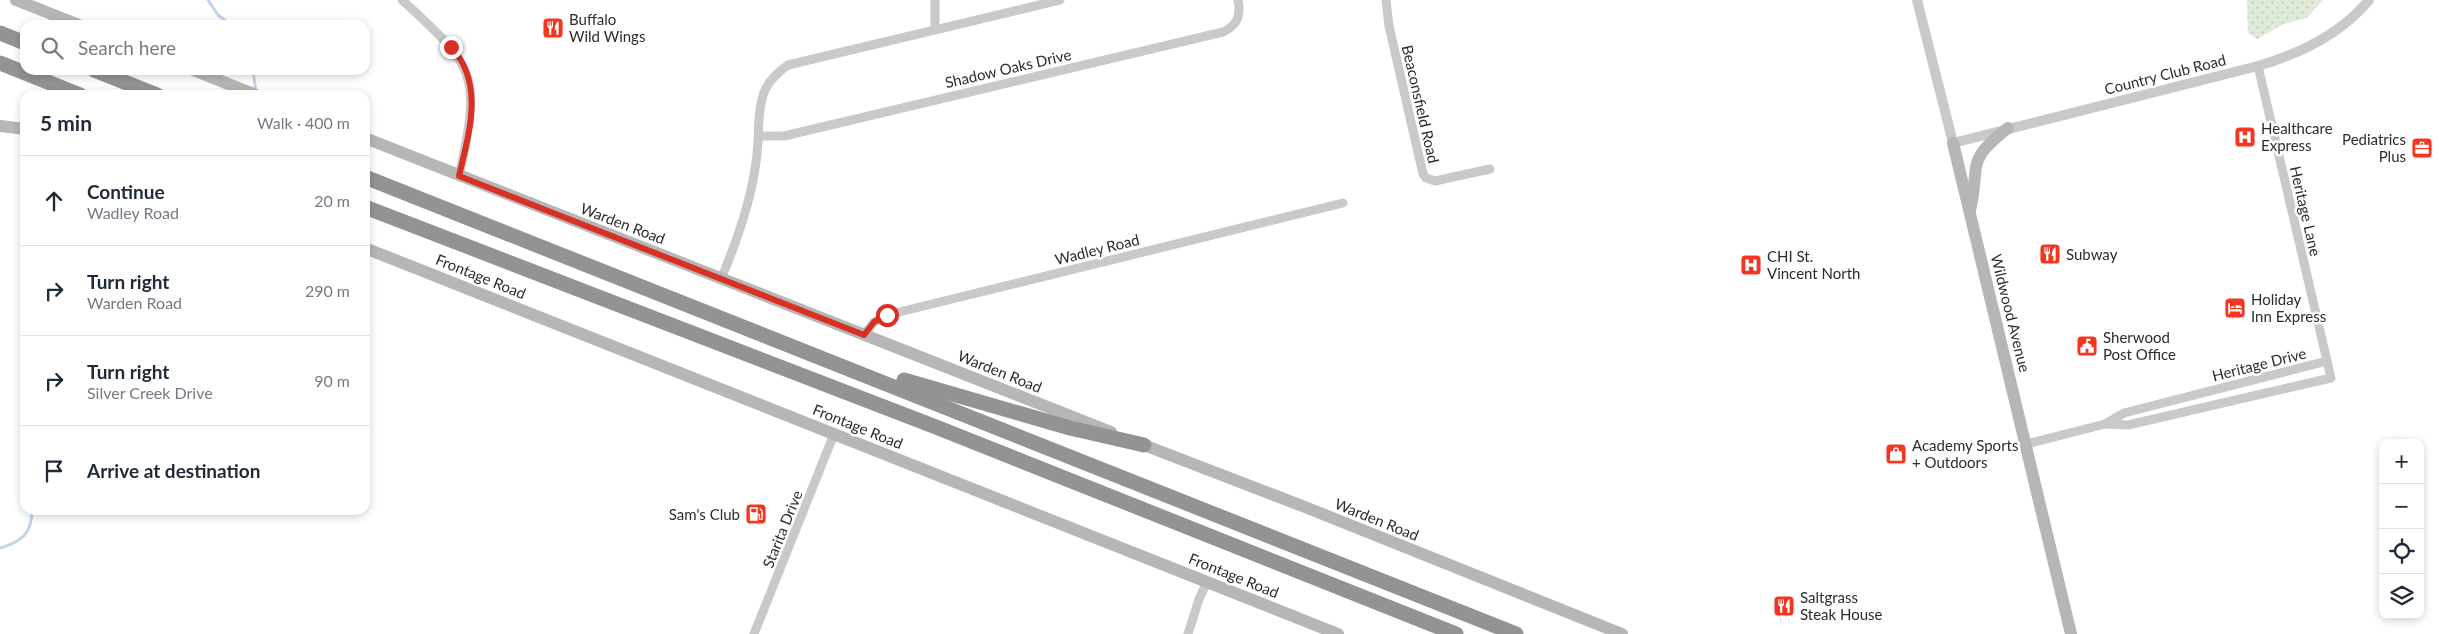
<!DOCTYPE html>
<meta charset="utf-8">
<style>
:root{--surface:#fff;--page:#f2f2f3;--text:#1f2937;--muted:#747a83;--line:#e0e1e3}
body{margin:0;font-family:Lato,sans-serif;background:var(--page);color:var(--text)}
.controls{position:absolute;right:15px;bottom:15px;display:grid;overflow:hidden;border-radius:10px;box-shadow:0 2px 8px #0003}
.controls button{width:45px;height:45px;display:grid;place-items:center;padding:0;border:0;border-bottom:1px solid var(--line);background:var(--surface);color:var(--text);font:25px sans-serif}
.stop{position:absolute;width:15px;height:15px;margin:-11px;border:4px solid #d93025;border-radius:50%;background:#fff}
.stop.end{background:#d93025;border-color:#fff;box-shadow:0 1px 5px #0008}
.list{margin:0;padding:0;list-style:none}
h2{display:flex;justify-content:space-between;align-items:center;height:65px;margin:0;padding:0 20px;font-size:21px}
h2 small{font-size:16px;font-weight:400;color:var(--muted)}
.list li{display:grid;grid-template-columns:32px 1fr auto;gap:15px;align-items:center;box-sizing:border-box;height:90px;padding:0 20px;border-top:1px solid var(--line)}
.list b{display:block;font-size:19px;white-space:nowrap}
.list p{margin:0;font-size:16px;white-space:nowrap;color:var(--muted)}
.list em{font-size:16px;font-style:normal;color:var(--muted)}
.icon{flex:none;width:28px;height:28px;fill:none;stroke:currentColor;stroke-width:2;stroke-linecap:round;stroke-linejoin:round}
.map{position:relative;flex:none;width:2439px;height:634px;overflow:hidden}
.search{position:absolute;background:var(--surface);box-shadow:0 2px 8px #0003;left:20px;top:20px;width:350px;height:55px;display:flex;align-items:center;gap:12px;box-sizing:border-box;padding:0 18px;border-radius:15px;color:var(--muted);font-size:19px}
.panel{position:absolute;background:var(--surface);box-shadow:0 2px 8px #0003;left:20px;top:90px;width:350px;height:425px;border-radius:15px}
.map>svg:first-child{display:block}
.grass{fill:url(#grass-dots)}
.lines{fill:none;stroke-linecap:round;stroke-linejoin:round}
.stream{stroke:#c2d5ed;stroke-width:3}
.minor{stroke:#c9c9c9;stroke-width:9}
.tertiary{stroke:#c9c9c9;stroke-width:10}
.secondary{stroke:#b6b6b6;stroke-width:12}
.motorway{stroke:#939393;stroke-width:15}
.route{stroke:#d93025;stroke-width:6}
.labels{text-anchor:middle;dominant-baseline:central;stroke-width:5;stroke-linejoin:round;paint-order:stroke}
.poi-label{font-size:15px;fill:#2c2c2c;stroke:#fff;text-anchor:start}
.street-label{font-size:15px;fill:#2c2c2c;stroke:#fff}
</style>
<div class="map">
<svg width="2439" height="634" viewBox="0 0 2439 634">
<defs>
<pattern id="grass-dots" width="8" height="8" patternUnits="userSpaceOnUse" patternTransform="scale(1.25)"><rect width="8" height="8" fill="#dfebd8"/><path d="M2 2h.1M6 6h.1" fill="none" stroke="#c0caba" stroke-width="1.8" stroke-linecap="round"/></pattern>
</defs>
<rect width="100%" height="100%" fill="#fff"/>
<path class="grass" d="M2247 0H2323L2307 18 2284 24 2257 39 2248 33Z"/>
<g class="lines">
<g class="stream">
<path d="M208 0 218 15 231 25"/>
<path d="M253 70 256 92"/>
<path d="M0 548C21 542 32 534 32 510"/>
</g>
<g class="minor">
<path d="M402 0C477 68 481 76 459 176"/>
<path d="M935 0V29"/>
<path d="M1386 0 1389 26 1423 174 1426 178 1435 181 1490 169"/>
<path d="M759 136H784L1223 32C1238 25 1241 15 1238 0"/>
<path d="M721 279C737 241 751 202 756 162 760 139 756 112 765 90 770 79 778 72 788 65L1060 0"/>
<path d="M864 335 874 322 887 315 1343 203"/>
<path d="M2105 424 2128 425 2331 378 2258 66"/>
<path d="M2027 444 2105 424 2124 413 2327 361"/>
<path d="M754 634 834 434"/>
<path d="M1188 634 1199 599 1207 582"/>
</g>
<path class="tertiary" d="M1917 0 1953 143 2258 66C2299 54 2341 34 2369 0"/>
<g class="secondary">
<path d="M16 0 79 25"/>
<path d="M193 70 256 95"/>
<path d="M0 126 25 129"/>
<path d="M365 138 1111 432"/>
<path d="M1953 143 2071 634"/>
<path d="M1970 210C1981 164 1964 162 2008 128"/>
<path d="M365 248 1338 634"/>
<path d="M1136 442 1305 507 1622 634"/>
</g>
<g class="motorway">
<path d="M0 33 25 43"/>
<path d="M0 63 80 95"/>
<path d="M94 70 157 95"/>
<path d="M365 177 1516 634"/>
<path d="M365 207 936 427 1456 634"/>
<path d="M904 380 1070 428 1144 445"/>
</g>
</g>
<g class="lines">
<path class="route" d="M451 47C485 83 469 133 459 176L864 335 874 322 887 315"/>
</g>
<defs>
<g id="restaurant-square" transform="scale(1.125)"><rect x="-9" y="-9" width="18" height="18" rx="4" fill="#f23620" stroke="#fff"/><path d="M-5-6h1v4h1v-4h1v4h1v-4h1v5L-1.5 .5V6h-2V.5L-5-1ZM5-6V6H3V1.5H1.5Q1.5-4 5-6Z" fill="#fff"/></g>
<g id="hospital-square" transform="scale(1.125)"><rect x="-9" y="-9" width="18" height="18" rx="4" fill="#f23620" stroke="#fff"/><path d="M-5-5h3v3.5h4V-5h3V5h-3V1.5h-4V5h-3Z" fill="#fff"/></g>
<g id="office-square" transform="scale(1.125)"><rect x="-9" y="-9" width="18" height="18" rx="4" fill="#f23620" stroke="#fff"/><path d="M-6-3h4V-5.5h4V-3h4V5H-6ZM-1-4.5V-3h2v-1.5ZM-6 0V1H6V0Z" fill="#fff"/></g>
<g id="hotel-square" transform="scale(1.125)"><rect x="-9" y="-9" width="18" height="18" rx="4" fill="#f23620" stroke="#fff"/><path d="M-6-4.5h1.5V1H6V5H4.5V3h-9V5H-6ZM-4 0a1.8 1.8 0 1 1 3.6 0ZM.5 0V-2.5h3Q6-2.5 6 0Z" fill="#fff"/></g>
<g id="civic-square" transform="scale(1.125)"><rect x="-9" y="-9" width="18" height="18" rx="4" fill="#f23620" stroke="#fff"/><path d="M-.6-6.5H3V-4.5H.6V-3L4-1V1h2V6H-6V1h2V-1L-.6-3ZM-1.2 2.5V6h2.4V2.5Z" fill="#fff"/></g>
<g id="shop-square" transform="scale(1.125)"><rect x="-9" y="-9" width="18" height="18" rx="4" fill="#f23620" stroke="#fff"/><path d="M-5-2.5h2.3a2.7 3.5 0 0 1 5.4 0H5L5.5 6h-11ZM-1.5-2.5h3a1.5 2.3 0 0 0-3 0Z" fill="#fff"/></g>
<g id="fuel-square" transform="scale(1.125)"><rect x="-9" y="-9" width="18" height="18" rx="4" fill="#f23620" stroke="#fff"/><path d="M-5.5-6h7V0h2V4h1.3V-2.5L3-4.5l.8-.8L6-3V5H2.5V1h-1V6h-7ZM-4.2-4.7v3.2H.2V-4.7Z" fill="#fff"/></g>
</defs>
<g fill-rule="evenodd">
<use href="#restaurant-square" x="553" y="28"/>
<use href="#hospital-square" x="2245" y="137"/>
<use href="#office-square" x="2422" y="148"/>
<use href="#restaurant-square" x="2050" y="254"/>
<use href="#hospital-square" x="1751" y="265"/>
<use href="#hotel-square" x="2235" y="308"/>
<use href="#civic-square" x="2087" y="346"/>
<use href="#shop-square" x="1896" y="454"/>
<use href="#fuel-square" x="756" y="514"/>
<use href="#restaurant-square" x="1784" y="606"/>
</g>
<g class="labels">
<g class="poi-label">
<text x="569" y="19">Buffalo<tspan x="569" dy="17">Wild Wings</tspan></text>
<text x="2261" y="128">Healthcare<tspan x="2261" dy="17">Express</tspan></text>
<text x="2406" y="139" text-anchor="end">Pediatrics<tspan x="2406" dy="17">Plus</tspan></text>
<text x="2066" y="254">Subway</text>
<text x="1767" y="256">CHI St.<tspan x="1767" dy="17">Vincent North</tspan></text>
<text x="2251" y="299">Holiday<tspan x="2251" dy="17">Inn Express</tspan></text>
<text x="2103" y="337">Sherwood<tspan x="2103" dy="17">Post Office</tspan></text>
<text x="1912" y="445">Academy Sports<tspan x="1912" dy="17">+ Outdoors</tspan></text>
<text x="740" y="514" text-anchor="end">Sam's Club</text>
<text x="1800" y="597">Saltgrass<tspan x="1800" dy="17">Steak House</tspan></text>
</g>
<g class="street-label">
<text transform="translate(1008 68) rotate(-13)">Shadow Oaks Drive</text>
<text transform="translate(2165 74) rotate(-14)">Country Club Road</text>
<text transform="translate(1421 104) rotate(77)">Beaconsfield Road</text>
<text transform="translate(2306 211) rotate(77)">Heritage Lane</text>
<text transform="translate(623 223) rotate(21)">Warden Road</text>
<text transform="translate(1097 249) rotate(-14)">Wadley Road</text>
<text transform="translate(481 276) rotate(22)">Frontage Road</text>
<text transform="translate(2011 313) rotate(76)">Wildwood Avenue</text>
<text transform="translate(2259 364) rotate(-14)">Heritage Drive</text>
<text transform="translate(1000 371) rotate(22)">Warden Road</text>
<text transform="translate(858 426) rotate(22)">Frontage Road</text>
<text transform="translate(1377 519) rotate(22)">Warden Road</text>
<text transform="translate(782 529) rotate(-68)">Starita Drive</text>
<text transform="translate(1234 575) rotate(22)">Frontage Road</text>
</g>
</g>
</svg>
<div class="controls">
<button>+</button>
<button>−</button>
<button><svg class="icon" aria-label="locate" viewBox="0 0 24 24"><circle cx="12" cy="12" r="6"/><path d="M12 2v4M12 18v4M2 12h4M18 12h4"/></svg></button>
<button><svg class="icon" aria-label="layers" viewBox="0 0 24 24"><path d="M12 4l9 5-9 5-9-5zM3 14l9 5 9-5"/></svg></button>
</div>
<div class="stop" style="left:887px;top:315px"></div>
<div class="stop end" style="left:451px;top:47px"></div>
<div class="search"><svg class="icon" aria-label="search" viewBox="0 0 24 24"><circle cx="10" cy="10" r="6"/><path d="M15 15l6 6"/></svg>Search here</div>
<section class="panel">
<h2>5 min<small>Walk · 400 m</small></h2>
<ul class="list">
<li><svg class="icon" aria-label="ahead" viewBox="0 0 24 24"><path d="M12 20V5M6 11l6-6 6 6"/></svg><div><b>Continue</b><p>Wadley Road</p></div><em>20 m</em></li>
<li><svg class="icon" aria-label="right" viewBox="0 0 24 24"><path d="M7 20v-9h11M14 6l5 5-5 5"/></svg><div><b>Turn right</b><p>Warden Road</p></div><em>290 m</em></li>
<li><svg class="icon" aria-label="right" viewBox="0 0 24 24"><path d="M7 20v-9h11M14 6l5 5-5 5"/></svg><div><b>Turn right</b><p>Silver Creek Drive</p></div><em>90 m</em></li>
<li><svg class="icon" aria-label="arrive" viewBox="0 0 24 24"><path d="M6 21V4h12l-3 4 3 4H6"/></svg><div><b>Arrive at destination</b></div></li>
</ul>
</section>
</div>
